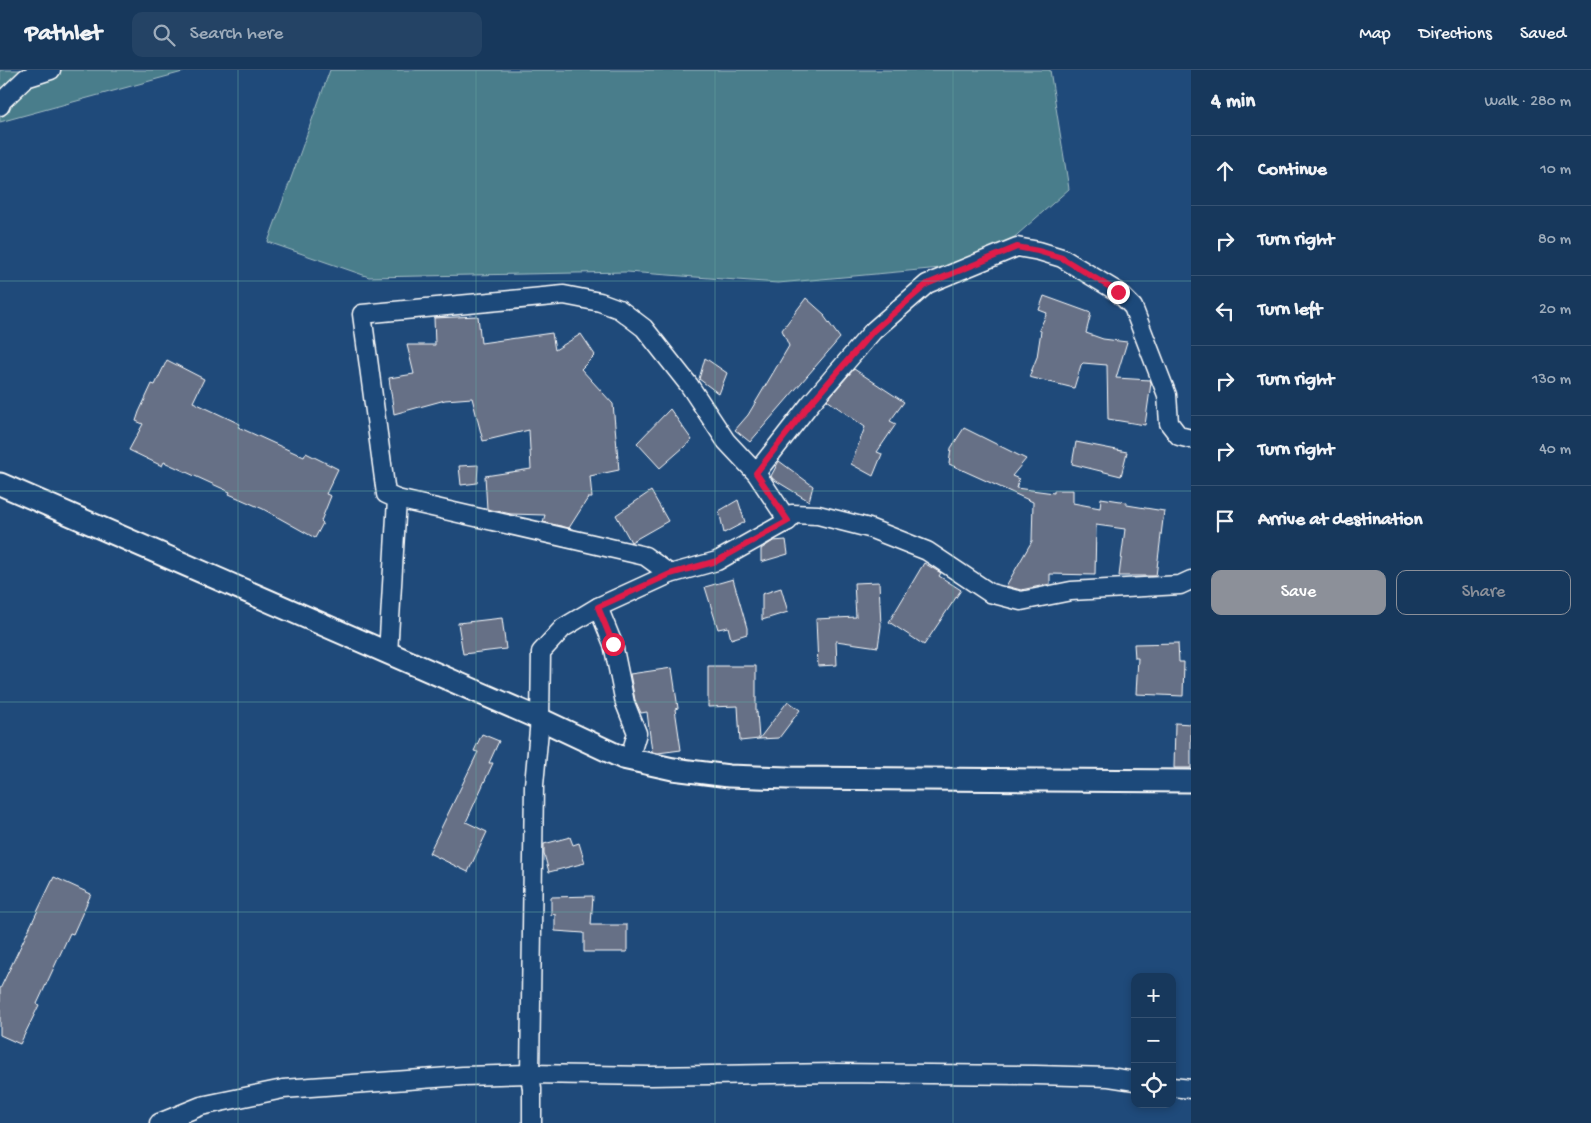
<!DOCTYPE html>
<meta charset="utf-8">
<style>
:root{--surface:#17385c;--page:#244365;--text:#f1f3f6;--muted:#9eacbb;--line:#365272;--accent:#8c9099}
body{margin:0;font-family:"Gochi Hand",sans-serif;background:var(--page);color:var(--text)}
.controls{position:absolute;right:15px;bottom:15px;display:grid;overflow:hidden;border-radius:10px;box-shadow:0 2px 8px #0003}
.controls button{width:45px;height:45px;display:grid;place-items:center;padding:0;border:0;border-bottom:1px solid var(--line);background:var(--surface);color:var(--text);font:25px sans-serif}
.stop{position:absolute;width:15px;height:15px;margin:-11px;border:4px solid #e11d48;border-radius:50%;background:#fff}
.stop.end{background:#e11d48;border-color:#fff;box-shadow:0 1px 5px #0008}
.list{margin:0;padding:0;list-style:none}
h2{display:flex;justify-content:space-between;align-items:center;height:65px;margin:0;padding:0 20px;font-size:21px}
h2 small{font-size:16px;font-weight:400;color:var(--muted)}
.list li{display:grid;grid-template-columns:32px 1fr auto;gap:15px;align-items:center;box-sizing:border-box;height:70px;padding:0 20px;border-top:1px solid var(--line)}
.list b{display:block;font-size:19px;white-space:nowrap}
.list em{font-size:16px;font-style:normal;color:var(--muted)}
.actions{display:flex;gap:10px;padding:15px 20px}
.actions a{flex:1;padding:11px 0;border:1px solid var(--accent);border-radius:10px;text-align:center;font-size:18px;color:var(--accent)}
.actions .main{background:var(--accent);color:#fff}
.icon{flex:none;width:28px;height:28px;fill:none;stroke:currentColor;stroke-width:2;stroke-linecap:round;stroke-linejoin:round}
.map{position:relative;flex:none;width:1191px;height:1053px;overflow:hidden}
header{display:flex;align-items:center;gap:30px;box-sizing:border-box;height:70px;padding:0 25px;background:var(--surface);border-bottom:1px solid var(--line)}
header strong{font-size:24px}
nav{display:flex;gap:28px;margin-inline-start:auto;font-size:18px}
.search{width:350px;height:45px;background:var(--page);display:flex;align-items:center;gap:12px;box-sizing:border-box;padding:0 18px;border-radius:10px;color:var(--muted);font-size:19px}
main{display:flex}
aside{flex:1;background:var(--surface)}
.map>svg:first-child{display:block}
.green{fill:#487d8b;stroke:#a4bec5}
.building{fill:#667086;stroke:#fff}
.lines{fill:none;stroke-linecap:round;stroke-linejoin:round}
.minor-casing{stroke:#fff;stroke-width:21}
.tertiary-casing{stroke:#fff;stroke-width:25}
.minor{stroke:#1f4a7a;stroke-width:18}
.tertiary{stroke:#1f4a7a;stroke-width:21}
.route{stroke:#e11d48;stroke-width:6}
.grid{fill:none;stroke:#63a6a1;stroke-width:1;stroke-opacity:0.55}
</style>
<header>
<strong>Pathlet</strong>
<div class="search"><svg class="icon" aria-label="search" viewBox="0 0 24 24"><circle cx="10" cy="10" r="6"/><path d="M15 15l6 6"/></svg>Search here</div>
<nav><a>Map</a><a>Directions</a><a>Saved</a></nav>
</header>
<main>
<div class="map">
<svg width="1191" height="1053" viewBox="0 0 1191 1053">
<rect width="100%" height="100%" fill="#1f4a7a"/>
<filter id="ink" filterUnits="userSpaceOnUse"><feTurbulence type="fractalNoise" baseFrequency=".02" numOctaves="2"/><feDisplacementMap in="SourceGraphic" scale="10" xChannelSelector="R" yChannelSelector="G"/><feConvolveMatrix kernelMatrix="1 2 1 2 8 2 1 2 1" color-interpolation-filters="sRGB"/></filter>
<g filter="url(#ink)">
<g class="green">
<path d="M0 0H190L0 52Z"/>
<path d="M330 0H1050L1069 119 984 194 778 213 627 202 369 207 268 172Z"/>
</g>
<g class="building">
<path d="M1044 226 1091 243 1086 263 1103 269 1127 272 1116 308 1150 310 1151 313 1145 355 1108 349 1107 295 1083 293 1081 295 1074 318 1029 307 1037 287 1041 261 1039 260 1047 243 1039 240Z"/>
<path d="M806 228 825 245 824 246 840 268 750 372 735 360 748 345 789 276 782 260Z"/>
<path d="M478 246 481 273 552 263 555 280 581 264 595 285 581 299 613 334 619 400 590 406 592 428H588L569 458 543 452 545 445 511 444 487 439 485 406 531 399 529 360 483 371 472 328 445 330 394 344 389 308 414 304 407 275H435L434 248Z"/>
<path d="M705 288 727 303 719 324 699 309Z"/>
<path d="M167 290 204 309 193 332 240 354 238 357 304 387 306 383 338 399 326 424 331 426 321 451 323 453 315 468 263 439 229 424 230 422 164 392 162 396 129 380 143 354 136 351 139 342 152 314 155 315Z"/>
<path d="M854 299 904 332 890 351 896 354 877 382 882 384 873 406 851 394 865 357 827 330Z"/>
<path d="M670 339 692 370 660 398 637 373Z"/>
<path d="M964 358 1026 389 1012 406 1019 409 1016 418 1054 423V420H1073V433L1100 438 1101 428 1127 432V435L1164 441 1156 506H1119L1125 459 1096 455 1095 505 1050 504V514L1021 520 1006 516 1032 471 1033 432 949 394 951 378Z"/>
<path d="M1076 372 1127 382 1121 406 1072 394Z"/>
<path d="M779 391 813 416 809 431 773 409 771 406Z"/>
<path d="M478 395 477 413 461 415 459 396Z"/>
<path d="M651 421 668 451 631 472 616 445Z"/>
<path d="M738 430 745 452 724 463 719 441Z"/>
<path d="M786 470 788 484 761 492V479L773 471Z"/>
<path d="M924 493 941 503 939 506 961 520 924 575 889 552Z"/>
<path d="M733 509 747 558V564L731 569 728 557 718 559 705 517Z"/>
<path d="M879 512 881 556 878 577 836 571 837 595 818 596 816 549 856 547 854 513Z"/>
<path d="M781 518 788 542 762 550V524Z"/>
<path d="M502 548 506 579 463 584 458 553Z"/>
<path d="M1178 573 1179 592H1184L1183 626 1136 624 1138 588H1135L1134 574Z"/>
<path d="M708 596H756V643L757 642 759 669 740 671 738 636 708 637Z"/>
<path d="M672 598 678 638 675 639 681 680 658 683 652 682 647 642 641 643 635 630 630 604Z"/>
<path d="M788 631 800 640 779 668 759 669Z"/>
<path d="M1175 653 1191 654V698H1174Z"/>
<path d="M482 664 499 671 489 693H493L466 752 487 762 468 802 429 783 478 682 474 681Z"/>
<path d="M570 767 573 775 579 773 585 793 549 802 544 784V774Z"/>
<path d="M54 807 91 824 73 864 70 863 37 934 39 935 20 974 0 965V919Z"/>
<path d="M593 826 591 855H627V882H584V863L555 861V844L551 845V827Z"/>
</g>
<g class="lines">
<g class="minor-casing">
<g id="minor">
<path d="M0 36 2 31 26 8 51 0"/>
<path d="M756 403 810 334 873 261 927 214 1017 177 1039 181 1062 188 1118 222 1133 237 1167 325 1169 353 1179 366 1191 369"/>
<path d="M397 429 645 486 670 504"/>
<path d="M598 537 613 574 625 633 637 663 629 690"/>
<path d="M388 584 397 429 386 424 362 244 564 225 600 232 619 239 644 258 689 315 726 371 756 403 788 451"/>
<path d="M1172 1017 1191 1019"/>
<path d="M159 1053 201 1036 283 1019 463 1006 530 1004 651 1006 837 1003 1036 1005 1109 1007 1135 1011"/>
<path d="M532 1053V1019L530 1004 534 715 540 649 541 582 563 558 598 537 670 504 717 491 788 451 792 444 818 445 869 458 927 481 990 523 1021 531 1071 521 1180 515 1191 510"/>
</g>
</g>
<g class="tertiary-casing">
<path id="tertiary" d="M0 414 540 649 623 688 673 699 729 706 788 708 1191 711"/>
</g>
<use href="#minor" class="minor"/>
<use href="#tertiary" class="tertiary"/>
</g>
</g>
<g class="lines" filter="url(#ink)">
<path class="route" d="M613 574 598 537 670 504 717 491 788 451 756 403 810 334 873 261 927 214 1017 177 1038 181 1062 188 1118 222"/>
</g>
<path class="grid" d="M238 0V1053M476 0V1053M715 0V1053M953 0V1053M0 211H1191M0 421H1191M0 632H1191M0 842H1191"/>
</svg>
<div class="controls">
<button>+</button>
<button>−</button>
<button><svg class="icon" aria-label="locate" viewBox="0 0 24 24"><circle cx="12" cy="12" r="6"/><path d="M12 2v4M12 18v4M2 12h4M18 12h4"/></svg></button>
</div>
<div class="stop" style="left:613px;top:574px"></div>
<div class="stop end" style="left:1118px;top:222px"></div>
</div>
<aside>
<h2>4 min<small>Walk · 280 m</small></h2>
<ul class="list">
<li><svg class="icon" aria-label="ahead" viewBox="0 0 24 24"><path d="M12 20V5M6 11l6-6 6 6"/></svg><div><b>Continue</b></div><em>10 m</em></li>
<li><svg class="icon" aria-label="right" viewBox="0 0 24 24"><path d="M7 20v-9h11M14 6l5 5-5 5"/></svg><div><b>Turn right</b></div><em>80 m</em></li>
<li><svg class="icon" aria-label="left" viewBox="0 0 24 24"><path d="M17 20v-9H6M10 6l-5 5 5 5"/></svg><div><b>Turn left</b></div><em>20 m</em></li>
<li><svg class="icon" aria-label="right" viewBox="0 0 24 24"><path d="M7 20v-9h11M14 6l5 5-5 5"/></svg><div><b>Turn right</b></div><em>130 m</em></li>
<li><svg class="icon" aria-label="right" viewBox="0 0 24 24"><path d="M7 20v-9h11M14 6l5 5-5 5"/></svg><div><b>Turn right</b></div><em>40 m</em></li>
<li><svg class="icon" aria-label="arrive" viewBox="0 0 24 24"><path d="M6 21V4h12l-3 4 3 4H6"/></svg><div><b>Arrive at destination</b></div></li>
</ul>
<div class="actions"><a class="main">Save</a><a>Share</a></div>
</aside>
</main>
